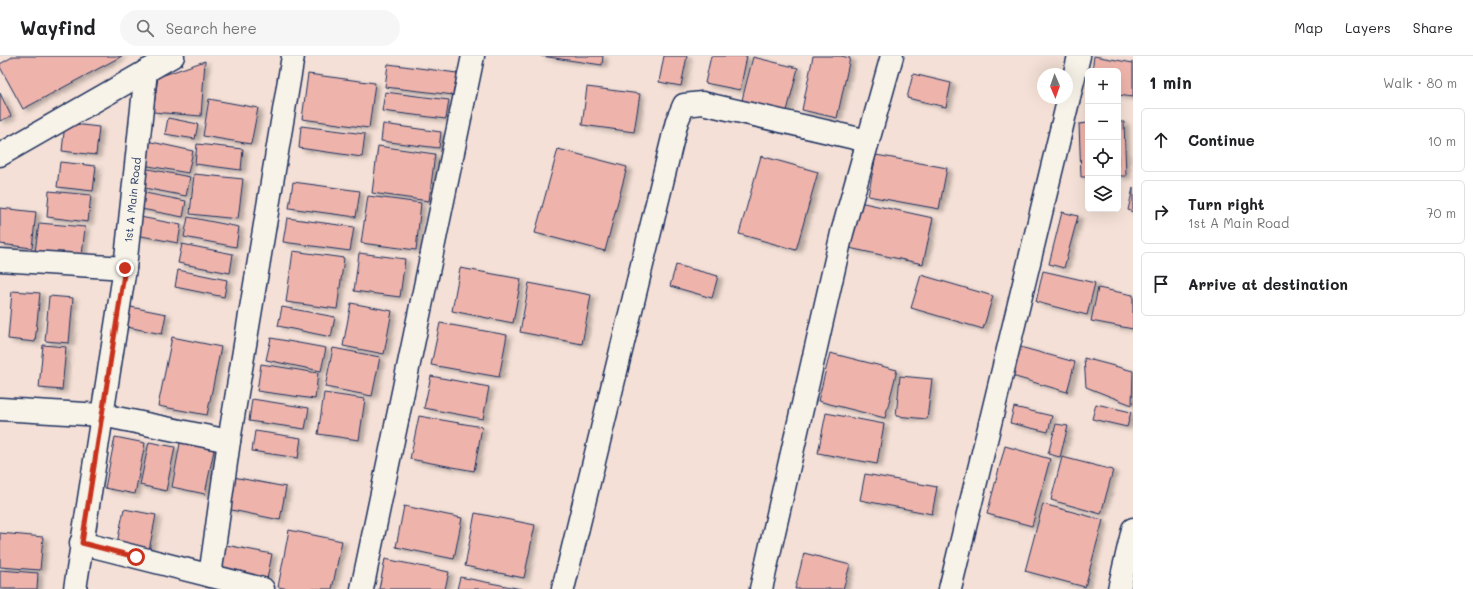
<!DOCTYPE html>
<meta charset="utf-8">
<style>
:root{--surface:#fff;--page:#f6f6f6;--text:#202124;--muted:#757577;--line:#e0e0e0}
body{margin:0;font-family:Mali,sans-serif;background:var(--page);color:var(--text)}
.controls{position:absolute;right:12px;top:12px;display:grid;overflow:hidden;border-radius:6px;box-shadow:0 4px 16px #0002}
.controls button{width:36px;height:36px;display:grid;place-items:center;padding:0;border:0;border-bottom:1px solid var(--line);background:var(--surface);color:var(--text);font:20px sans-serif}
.compass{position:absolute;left:1037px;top:12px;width:36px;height:36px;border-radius:50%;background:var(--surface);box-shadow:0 4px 16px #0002;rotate:178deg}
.stop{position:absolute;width:12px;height:12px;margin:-9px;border:3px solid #c8321e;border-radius:50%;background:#fff}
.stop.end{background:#c8321e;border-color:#fff;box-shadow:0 1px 4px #0008}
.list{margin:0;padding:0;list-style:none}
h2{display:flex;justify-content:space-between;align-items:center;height:52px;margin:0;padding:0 16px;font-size:17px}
h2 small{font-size:13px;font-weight:400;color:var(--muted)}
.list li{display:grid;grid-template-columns:26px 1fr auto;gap:12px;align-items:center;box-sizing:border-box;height:64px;margin:0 8px 8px;padding:0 8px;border:1px solid var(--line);border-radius:6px}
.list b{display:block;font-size:15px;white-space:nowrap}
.list p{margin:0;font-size:13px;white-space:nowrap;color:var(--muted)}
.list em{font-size:13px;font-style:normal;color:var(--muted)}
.icon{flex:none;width:22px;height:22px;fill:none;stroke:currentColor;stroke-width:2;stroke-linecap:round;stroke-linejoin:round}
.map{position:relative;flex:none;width:1133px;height:533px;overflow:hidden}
header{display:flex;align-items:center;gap:24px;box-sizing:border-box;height:56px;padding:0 20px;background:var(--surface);border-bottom:1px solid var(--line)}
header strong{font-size:19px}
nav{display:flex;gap:22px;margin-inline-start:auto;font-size:14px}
.search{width:280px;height:36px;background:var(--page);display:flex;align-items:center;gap:10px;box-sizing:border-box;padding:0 14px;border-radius:22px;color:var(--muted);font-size:15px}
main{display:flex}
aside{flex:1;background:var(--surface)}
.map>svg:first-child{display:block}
.building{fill:#eeb4ab;stroke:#1b2f5e;filter:url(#shadow)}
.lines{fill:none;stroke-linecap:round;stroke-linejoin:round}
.street-casing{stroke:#1b2f5e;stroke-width:25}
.street{stroke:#f7f3e8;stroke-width:22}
.route{stroke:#c8321e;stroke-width:5}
.labels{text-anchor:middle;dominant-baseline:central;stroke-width:3.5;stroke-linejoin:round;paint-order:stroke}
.street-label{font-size:11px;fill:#1b2f5e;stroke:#f7f3e8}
</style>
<header>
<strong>Wayfind</strong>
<div class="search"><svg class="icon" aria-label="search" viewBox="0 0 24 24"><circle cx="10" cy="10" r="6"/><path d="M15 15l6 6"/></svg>Search here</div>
<nav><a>Map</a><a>Layers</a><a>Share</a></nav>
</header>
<main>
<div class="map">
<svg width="1133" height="533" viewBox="0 0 1133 533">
<defs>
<filter id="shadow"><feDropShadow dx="4.5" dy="2.5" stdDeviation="2" flood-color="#0004"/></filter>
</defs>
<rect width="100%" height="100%" fill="#f4e0d6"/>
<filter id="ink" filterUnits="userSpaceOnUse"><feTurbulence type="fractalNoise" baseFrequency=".025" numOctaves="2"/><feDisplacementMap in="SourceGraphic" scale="8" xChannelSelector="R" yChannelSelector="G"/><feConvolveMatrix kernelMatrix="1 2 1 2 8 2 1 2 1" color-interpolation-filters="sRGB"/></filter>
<g filter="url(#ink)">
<g class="building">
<path d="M14 0H122L23 53 0 11V8Z"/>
<path d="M541 0H603L602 9Z"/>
<path d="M664 0H687L681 30 659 26Z"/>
<path d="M711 0H747L740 34 705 27Z"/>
<path d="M813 0H841L850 2 837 62 802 54Z"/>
<path d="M1094 0 1133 7V41L1118 39V15H1092Z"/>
<path d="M753 1 798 12 787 55 742 44Z"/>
<path d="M205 5 201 60 153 56 158 21Z"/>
<path d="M388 8 457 17 454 39 385 31Z"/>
<path d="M308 18 375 27 369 72 302 63Z"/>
<path d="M913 18 951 27 946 51 907 42Z"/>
<path d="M587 31 640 38 634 76 582 69Z"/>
<path d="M385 36 449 44 446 63 382 55Z"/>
<path d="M0 37 11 60 0 65Z"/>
<path d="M209 43 258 52 251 88 203 80Z"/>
<path d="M168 62 198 68 195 83 165 78Z"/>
<path d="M1118 66H1124L1126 120H1118Z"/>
<path d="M65 67 99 71 96 99 62 95Z"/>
<path d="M1088 67V121H1081L1079 68Z"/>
<path d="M383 68 441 76 439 92 381 85Z"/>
<path d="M301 70 365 78 362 101 299 92Z"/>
<path d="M147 85 193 95 188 117 143 109Z"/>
<path d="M197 88 243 93 241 114 195 108Z"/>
<path d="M378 90 435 98 429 145 372 137Z"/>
<path d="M558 93 627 111 605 195 535 177Z"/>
<path d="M876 99 947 112 939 153 868 140Z"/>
<path d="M761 100 818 116 796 194 739 178Z"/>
<path d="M60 106 96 110 93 135 57 131Z"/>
<path d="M143 112 190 121 186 140 139 131Z"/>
<path d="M194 118 243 123 238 163 190 158Z"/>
<path d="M293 126 360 135 356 161 289 152Z"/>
<path d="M1133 132V156L1128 154Z"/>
<path d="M49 135 91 139 88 166 47 161Z"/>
<path d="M140 136 186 145 183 161 136 152Z"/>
<path d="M368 140 421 147 416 194 361 187Z"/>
<path d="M859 146 933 162 923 208 849 192Z"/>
<path d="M0 152 36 156 32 192 0 188Z"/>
<path d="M1062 156 1078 160 1064 212 1049 208Z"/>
<path d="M135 160 181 169 178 187 131 178Z"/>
<path d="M188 161 239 171 236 191 184 181Z"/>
<path d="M287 162 354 171 350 195 283 186Z"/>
<path d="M39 167 85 171 82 200 35 196Z"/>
<path d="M182 188 233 198 230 217 178 207Z"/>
<path d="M293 195 344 202 337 253 286 246Z"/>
<path d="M359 197 405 203 400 241 354 235Z"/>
<path d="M676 209 718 220 712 242 670 230Z"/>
<path d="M460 212 521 223 513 267 452 255Z"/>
<path d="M178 214 227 224 224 241 175 231Z"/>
<path d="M1043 215 1095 227 1087 259 1036 246Z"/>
<path d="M921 219 993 240 983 273 911 252Z"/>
<path d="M529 227 591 239 582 288 520 276Z"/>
<path d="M1098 232 1133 239V273L1091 265Z"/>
<path d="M12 235 40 237 35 286 8 283Z"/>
<path d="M49 240 73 242 69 287 45 285Z"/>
<path d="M351 247 392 255 384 298 343 290Z"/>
<path d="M121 249 166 258 162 278 117 269Z"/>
<path d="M282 251 335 261 331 281 278 270Z"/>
<path d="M440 267 507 279 499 321 431 309Z"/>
<path d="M172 281 221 291 207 359 158 350Z"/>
<path d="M271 282 326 292 321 315 266 304Z"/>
<path d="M43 289 66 291 62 334 39 332Z"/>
<path d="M1020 291 1075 306 1067 336 1012 320Z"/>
<path d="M333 292 380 301 372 340 325 331Z"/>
<path d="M830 297 897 314 885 362 818 345Z"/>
<path d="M1084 302 1133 315 1132 349 1086 331Z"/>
<path d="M261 308 318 317 315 343 257 335Z"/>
<path d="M431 320 489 331 483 363 424 352Z"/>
<path d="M900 320 932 323 927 363 896 360Z"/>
<path d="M324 337 365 343 359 384 318 378Z"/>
<path d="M252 343 309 352 305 373 249 365Z"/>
<path d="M1096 348 1131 356 1127 371 1092 363Z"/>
<path d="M1014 351 1052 360 1048 376 1010 367Z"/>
<path d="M826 357 884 368 877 408 818 397Z"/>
<path d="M419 360 482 371 474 415 410 403Z"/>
<path d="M1056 368 1068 370 1060 401 1048 398Z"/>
<path d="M255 375 301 382 298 402 252 395Z"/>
<path d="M115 381 145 387 135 438 105 432Z"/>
<path d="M181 382 215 389 205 438 172 431Z"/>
<path d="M149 386 175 391 166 435 140 429Z"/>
<path d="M1005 390 1050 403 1032 470 987 458Z"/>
<path d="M1062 401 1113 414 1101 458 1051 444Z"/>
<path d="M865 418 937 431 932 458 860 444Z"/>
<path d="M233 421 286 431 280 464 227 453Z"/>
<path d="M1043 448 1103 464 1085 531 1025 515Z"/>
<path d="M404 450 462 462 454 503 396 491Z"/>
<path d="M124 453 156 459 149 494 117 487Z"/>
<path d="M475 457 535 469 524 522 465 510Z"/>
<path d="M289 474 342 485 332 533H290L278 531Z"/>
<path d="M0 477 43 481 40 514 0 511Z"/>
<path d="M226 489 272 498 267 523 220 514Z"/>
<path d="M804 497 850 509 843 533H795Z"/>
<path d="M385 503 449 516 445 533H379Z"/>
<path d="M0 514 38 517 37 533H0Z"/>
<path d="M460 521 521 533H457Z"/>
</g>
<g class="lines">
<g class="street-casing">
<g id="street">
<path d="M0 99 173 0"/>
<path d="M0 204 125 212"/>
<path d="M0 353 102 359 229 385"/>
<path d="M81 487 263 533"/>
<path d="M210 520 229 385 293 0"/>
<path d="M75 533 125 212 146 15"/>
<path d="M362 533 473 0"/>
<path d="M563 533 677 65 684 49 702 47 868 85"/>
<path d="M761 533 842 177 892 0"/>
<path d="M950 533 1079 0"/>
<path d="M1119 533 1133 473"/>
</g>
</g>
<use href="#street" class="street"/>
</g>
</g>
<g class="lines" filter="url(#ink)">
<path class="route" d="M125 212 82 487 136 501"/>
</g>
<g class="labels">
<g class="street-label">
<text transform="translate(132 144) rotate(-84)">1st A Main Road</text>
</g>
</g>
</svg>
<div class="controls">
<button>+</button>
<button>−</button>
<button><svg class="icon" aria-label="locate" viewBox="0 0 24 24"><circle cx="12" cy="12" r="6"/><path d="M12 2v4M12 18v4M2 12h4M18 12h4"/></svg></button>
<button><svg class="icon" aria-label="layers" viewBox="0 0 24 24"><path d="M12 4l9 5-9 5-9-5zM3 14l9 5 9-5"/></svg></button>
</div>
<svg class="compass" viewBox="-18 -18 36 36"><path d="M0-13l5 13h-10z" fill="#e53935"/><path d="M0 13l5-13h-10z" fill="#757577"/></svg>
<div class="stop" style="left:136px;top:501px"></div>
<div class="stop end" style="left:125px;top:212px"></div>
</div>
<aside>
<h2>1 min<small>Walk · 80 m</small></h2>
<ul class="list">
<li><svg class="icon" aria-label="ahead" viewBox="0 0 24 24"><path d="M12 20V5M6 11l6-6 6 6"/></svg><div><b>Continue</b></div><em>10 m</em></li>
<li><svg class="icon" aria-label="right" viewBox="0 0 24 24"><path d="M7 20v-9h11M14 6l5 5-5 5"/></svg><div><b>Turn right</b><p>1st A Main Road</p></div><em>70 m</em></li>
<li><svg class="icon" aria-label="arrive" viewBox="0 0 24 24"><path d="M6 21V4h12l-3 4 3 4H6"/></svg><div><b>Arrive at destination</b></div></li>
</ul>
</aside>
</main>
